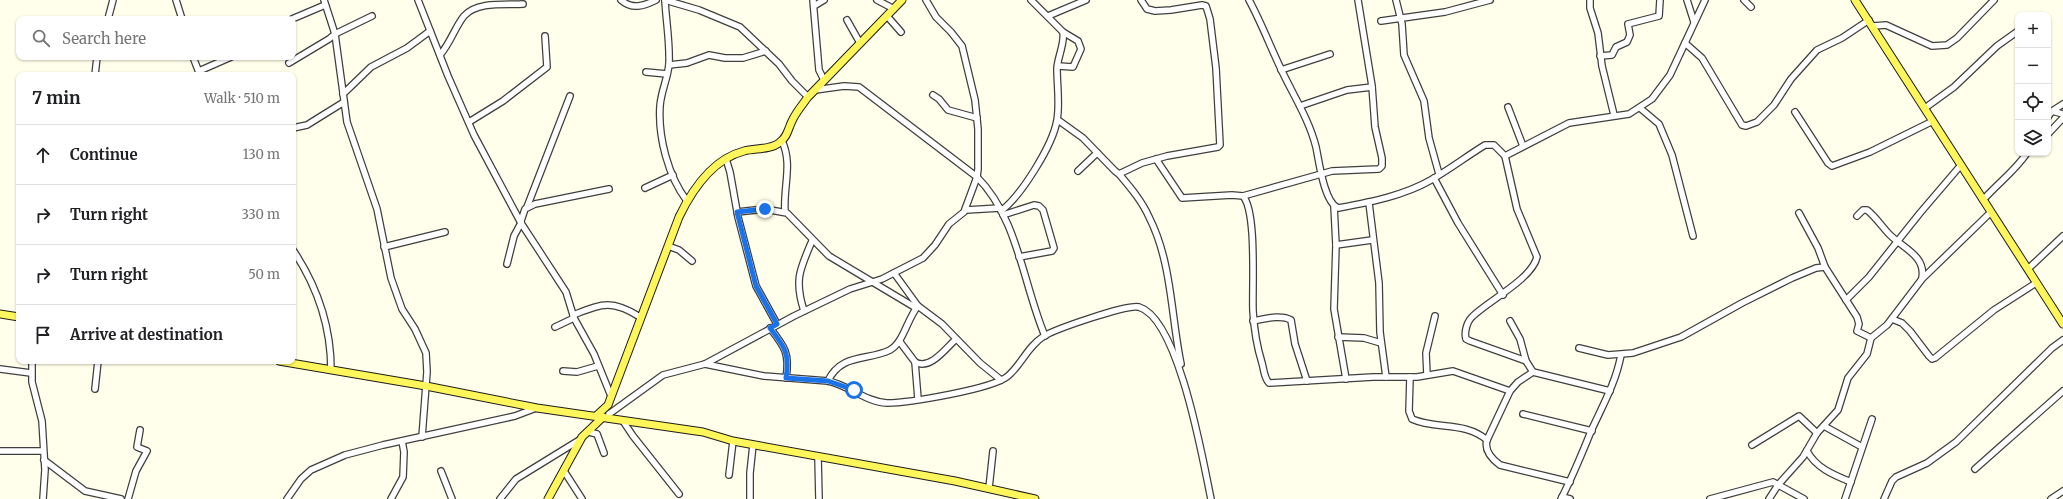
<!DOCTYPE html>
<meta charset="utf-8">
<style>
:root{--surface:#fff;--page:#f2f2f2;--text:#202124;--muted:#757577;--line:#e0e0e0}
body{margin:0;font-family:Merriweather,serif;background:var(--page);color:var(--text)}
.controls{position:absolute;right:12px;top:12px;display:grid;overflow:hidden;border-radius:8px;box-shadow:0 1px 3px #0004}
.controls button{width:36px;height:36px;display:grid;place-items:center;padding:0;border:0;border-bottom:1px solid var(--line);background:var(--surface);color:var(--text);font:20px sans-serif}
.stop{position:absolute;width:12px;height:12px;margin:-9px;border:3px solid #1a73e8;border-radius:50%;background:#fff}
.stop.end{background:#1a73e8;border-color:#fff;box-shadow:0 1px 4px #0008}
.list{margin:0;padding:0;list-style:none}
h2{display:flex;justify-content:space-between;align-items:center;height:52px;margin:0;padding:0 16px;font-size:17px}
h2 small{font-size:13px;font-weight:400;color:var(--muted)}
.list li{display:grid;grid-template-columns:26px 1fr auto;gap:12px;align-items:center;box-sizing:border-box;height:60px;padding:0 16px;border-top:1px solid var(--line)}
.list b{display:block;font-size:15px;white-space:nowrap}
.list em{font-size:13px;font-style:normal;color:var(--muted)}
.icon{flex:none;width:22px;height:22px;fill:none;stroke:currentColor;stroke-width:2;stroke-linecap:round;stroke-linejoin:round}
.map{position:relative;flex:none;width:2063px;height:499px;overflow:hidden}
.search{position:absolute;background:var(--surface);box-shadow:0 1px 3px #0004;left:16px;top:16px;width:280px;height:44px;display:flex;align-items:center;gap:10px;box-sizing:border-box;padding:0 14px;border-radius:8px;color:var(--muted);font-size:15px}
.panel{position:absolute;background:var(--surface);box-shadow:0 1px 3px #0004;left:16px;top:72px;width:280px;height:292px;border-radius:8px}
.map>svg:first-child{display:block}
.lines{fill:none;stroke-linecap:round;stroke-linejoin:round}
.minor-casing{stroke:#3f3f3f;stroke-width:8}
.major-casing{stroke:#1d1d1d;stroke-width:9}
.minor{stroke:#fff;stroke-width:5.5}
.major{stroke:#fff65b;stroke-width:7}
.route{stroke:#1a73e8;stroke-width:5}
</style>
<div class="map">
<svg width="2063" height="499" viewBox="0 0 2063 499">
<rect width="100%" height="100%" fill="#ffffeb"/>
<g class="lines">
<g class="minor-casing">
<g id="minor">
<path d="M176 0 182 19"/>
<path d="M324 0 335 34 347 122 377 209 391 278 402 309 415 329 426 353 427 372 422 437"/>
<path d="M418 0 448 76 474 135 521 223 566 292 574 318 594 354 611 396"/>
<path d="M621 0C632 10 644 6 656 0"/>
<path d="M665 0C666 21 670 42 669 64 668 78 661 91 660 106 658 137 668 176 687 201"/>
<path d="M665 0 699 10 740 27 779 64 792 81 808 97"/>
<path d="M813 0 819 70 824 80"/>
<path d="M877 0 894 9"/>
<path d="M1249 0C1261 22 1270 46 1281 69 1293 95 1309 119 1316 147 1319 161 1324 202 1338 208 1370 202 1403 196 1431 180 1450 169 1467 156 1485 145H1494L1505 156 1517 209 1537 257C1532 279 1488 301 1473 316 1467 321 1464 332 1466 339L1470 341 1526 361"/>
<path d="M1396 0 1402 24 1404 55 1424 101 1429 138 1439 174"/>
<path d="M1590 0V8L1598 33 1602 66 1614 115"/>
<path d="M1687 0 1694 22"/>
<path d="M1744 0 1751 7"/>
<path d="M814 6 824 0"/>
<path d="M887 16 901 32"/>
<path d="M1048 16 1086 0"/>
<path d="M108 19 113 0"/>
<path d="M292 19 325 5"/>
<path d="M847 20 860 43"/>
<path d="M1381 21 1445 12 1490 0"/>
<path d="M1873 26 1886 25 1932 46 1947 45 1957 38 1994 0"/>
<path d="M1685 43 1702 58 1742 125 1746 126 1757 122 1774 105 1791 79 1817 50 1842 38 1869 20"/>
<path d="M440 55C451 42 455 27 464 16 477 1 506 5 523 4"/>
<path d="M1600 56 1612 55 1616 47 1627 42 1630 35 1628 24 1659 16 1660 0"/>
<path d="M193 57 200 75"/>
<path d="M289 63 329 39 335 34 372 16"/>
<path d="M669 65 687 63 709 55 725 58H743L766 51"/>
<path d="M1058 66 1073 67 1081 49 1078 41 1063 32"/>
<path d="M1281 70 1330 54"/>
<path d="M199 71 231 57"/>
<path d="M646 72 667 74"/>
<path d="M95 75 97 57"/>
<path d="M815 90 844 86 859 87 977 177C1018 218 1023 284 1045 336"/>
<path d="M343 94 371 67 407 48 430 31"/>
<path d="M933 95 939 99 948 110 977 118"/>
<path d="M1300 106 1347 90 1372 87"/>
<path d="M1508 107 1523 146"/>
<path d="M1640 108 1659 124 1672 155 1693 236"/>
<path d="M1925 108 1954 87 1997 46 2018 31"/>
<path d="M2052 111 2063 114"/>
<path d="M1795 112 1828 163 1832 166 1870 152 1933 121"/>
<path d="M2048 117 2052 111 2063 104"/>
<path d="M1058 120 1083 138 1115 171 1119 174 1142 163 1167 156 1218 147 1220 145 1216 68 1210 19 1206 6 1202 5 1171 10 1155 11 1147 9 1141 0"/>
<path d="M469 122 503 101 547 67 545 36"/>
<path d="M293 128 307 125 344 102"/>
<path d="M2048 134 2063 118"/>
<path d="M782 141C793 164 783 187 785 212"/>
<path d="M1505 156 1569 123 1629 114 1652 99 1670 75 1705 0"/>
<path d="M726 159 730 172 738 217 756 286 777 324"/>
<path d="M1156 159 1182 198 1232 195 1243 196C1257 212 1252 288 1253 311 1254 328 1257 347 1262 363 1264 370 1264 378 1269 383L1373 377H1417L1453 371 1510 391"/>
<path d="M1078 171 1097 153"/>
<path d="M1119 174C1130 187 1142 201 1149 217 1172 262 1171 316 1181 364"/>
<path d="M1434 178 1458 223 1503 295"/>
<path d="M645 188 673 175"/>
<path d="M1243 196 1332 171 1379 169 1382 166V158L1375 127 1372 86 1358 0"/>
<path d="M1983 200C1997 184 2015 171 2027 153"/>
<path d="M1369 203 1379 283 1380 332 1386 377"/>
<path d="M1334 206 1336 245 1334 309 1346 379"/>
<path d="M527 207 570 96"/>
<path d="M966 210 1000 208"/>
<path d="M1001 211C1021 196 1053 145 1057 120 1060 104 1057 85 1057 68 1058 56 1065 43 1063 32L1031 0"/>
<path d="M737 212 765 209 787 213 829 256 916 308"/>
<path d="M1799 213 1818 248 1825 267 1857 317 1859 324 1857 331 1871 338"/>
<path d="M1003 215 1034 205 1039 206 1043 210 1054 248 1052 251 1019 257"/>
<path d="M1857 216 1863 210H1867C1876 217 1882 227 1890 235 1903 248 1926 256 1922 278"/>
<path d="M521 221 525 209 535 204 609 189"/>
<path d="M1336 245 1372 240"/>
<path d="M668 246 679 250 692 261"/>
<path d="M384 247 445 232"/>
<path d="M293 250C317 286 331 327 331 370"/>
<path d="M507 264 514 236 521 223"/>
<path d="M2028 269 2063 236"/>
<path d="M894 273 918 306 942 324 980 363 1001 380"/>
<path d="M1846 300 1869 277 1920 213 1961 165"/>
<path d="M804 311C794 280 800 269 812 241"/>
<path d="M573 315C602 304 611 299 640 317"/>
<path d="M1892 319 1902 323 1910 331 1929 356 1932 359 1935 358 1994 310 2036 283"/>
<path d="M1253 321C1264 319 1281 314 1291 320L1295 344 1307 381"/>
<path d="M1510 321 1520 339 1526 361 1533 372 1610 391"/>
<path d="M555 327 574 318"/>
<path d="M770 328C785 347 790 354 786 378"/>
<path d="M1338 337 1364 338 1381 343"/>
<path d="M900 342 915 362C930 371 947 347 956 339"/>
<path d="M1579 348 1608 355 1633 353 1681 337 1742 303 1792 278 1816 268 1825 267"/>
<path d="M32 361V382L42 421 45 470 43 499"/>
<path d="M915 362 918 399"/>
<path d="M705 364 764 376 828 381C848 385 866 402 887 403 908 403 993 389 1008 376 1022 364 1027 347 1044 336 1056 329 1127 304 1139 307 1179 319 1203 461 1211 499"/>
<path d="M0 369 31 373"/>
<path d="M563 371 577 372 598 366"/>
<path d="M1533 372 1518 382 1510 391 1487 440C1484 450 1492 459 1500 465L1570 482"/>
<path d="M1427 375 1426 353 1435 316"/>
<path d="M1410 377 1409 411 1412 419C1436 430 1465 421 1487 440"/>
<path d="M828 381C841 353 868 361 890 350 904 342 907 319 918 306"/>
<path d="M95 389 98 361"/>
<path d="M609 414 663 375 705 364 794 316 850 289 882 279 923 258 935 245 949 224 964 212 977 177 978 169V129L975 100 962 46 951 32 936 17 926 0"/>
<path d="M1523 414 1592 431"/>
<path d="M623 421 633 436 679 494"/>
<path d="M1824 426 1862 447"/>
<path d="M589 432 597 434 604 453"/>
<path d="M1752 445 1799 416 1817 433"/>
<path d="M0 451H42"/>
<path d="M1807 451C1816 468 1834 475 1851 482"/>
<path d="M818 457 819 499"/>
<path d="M44 460 85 491 121 499"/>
<path d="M1975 469 2063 391"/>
<path d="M441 471 452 499"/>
<path d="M564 471 582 499"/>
<path d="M729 475 733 441"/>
<path d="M989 488 993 451"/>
<path d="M1562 497 1570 499"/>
<path d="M128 499 136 471 147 451 137 447 140 430"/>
<path d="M287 499 301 479 311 470 345 455 383 445 515 416 536 408"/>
<path d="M391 499 403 477 404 452 402 441"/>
<path d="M500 499 516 479 581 439"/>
<path d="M750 499V473L753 445"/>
<path d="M1561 499C1573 476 1582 453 1592 429 1603 405 1616 382 1621 355"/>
<path d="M1710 499 1773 482 1804 499"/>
<path d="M1769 499 1778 485 1803 457 1817 433 1838 410 1848 378 1867 354 1871 338 1887 325 1922 279 1991 212"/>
<path d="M1845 499 1872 419"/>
<path d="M1884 499 1892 481 1896 477 1927 463 1956 442 2052 348 2063 340"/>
<path d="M2051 499 2063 491"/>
</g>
</g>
<g class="major-casing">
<g id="major">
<path d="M1855 0 2063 324"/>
<path d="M0 314 19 317"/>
<path d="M279 361 426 386 537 408 703 432 733 441 955 481 1035 499"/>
<path d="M596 416 608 405 679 217C692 190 713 159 744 151 755 148 770 150 779 143 788 137 788 128 793 119 797 111 803 104 808 97L902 0"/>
<path d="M548 499 582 437 603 417"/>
</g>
</g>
<use href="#minor" class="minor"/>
<use href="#major" class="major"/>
</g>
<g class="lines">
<path class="route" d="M765 209 737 212 756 286 777 324 770 328C785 347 790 354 786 378L828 381 854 390"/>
</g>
</svg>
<div class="controls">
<button>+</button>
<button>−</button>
<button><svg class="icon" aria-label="locate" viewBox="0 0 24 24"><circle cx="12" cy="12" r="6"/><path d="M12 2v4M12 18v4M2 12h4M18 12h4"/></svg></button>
<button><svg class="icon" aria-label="layers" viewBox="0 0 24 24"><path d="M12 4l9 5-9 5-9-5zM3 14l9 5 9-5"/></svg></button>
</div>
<div class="stop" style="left:854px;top:390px"></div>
<div class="stop end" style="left:765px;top:209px"></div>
<div class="search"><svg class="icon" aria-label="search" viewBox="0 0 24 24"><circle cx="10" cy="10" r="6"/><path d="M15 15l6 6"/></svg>Search here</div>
<section class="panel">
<h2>7 min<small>Walk · 510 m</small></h2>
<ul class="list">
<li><svg class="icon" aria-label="ahead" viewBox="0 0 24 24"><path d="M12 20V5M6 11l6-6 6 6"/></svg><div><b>Continue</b></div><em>130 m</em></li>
<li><svg class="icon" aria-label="right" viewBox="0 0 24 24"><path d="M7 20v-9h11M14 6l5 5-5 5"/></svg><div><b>Turn right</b></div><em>330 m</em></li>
<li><svg class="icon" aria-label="right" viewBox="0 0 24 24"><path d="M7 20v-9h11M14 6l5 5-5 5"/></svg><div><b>Turn right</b></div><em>50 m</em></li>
<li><svg class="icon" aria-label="arrive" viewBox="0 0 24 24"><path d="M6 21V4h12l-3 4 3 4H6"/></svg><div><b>Arrive at destination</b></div></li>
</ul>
</section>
</div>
